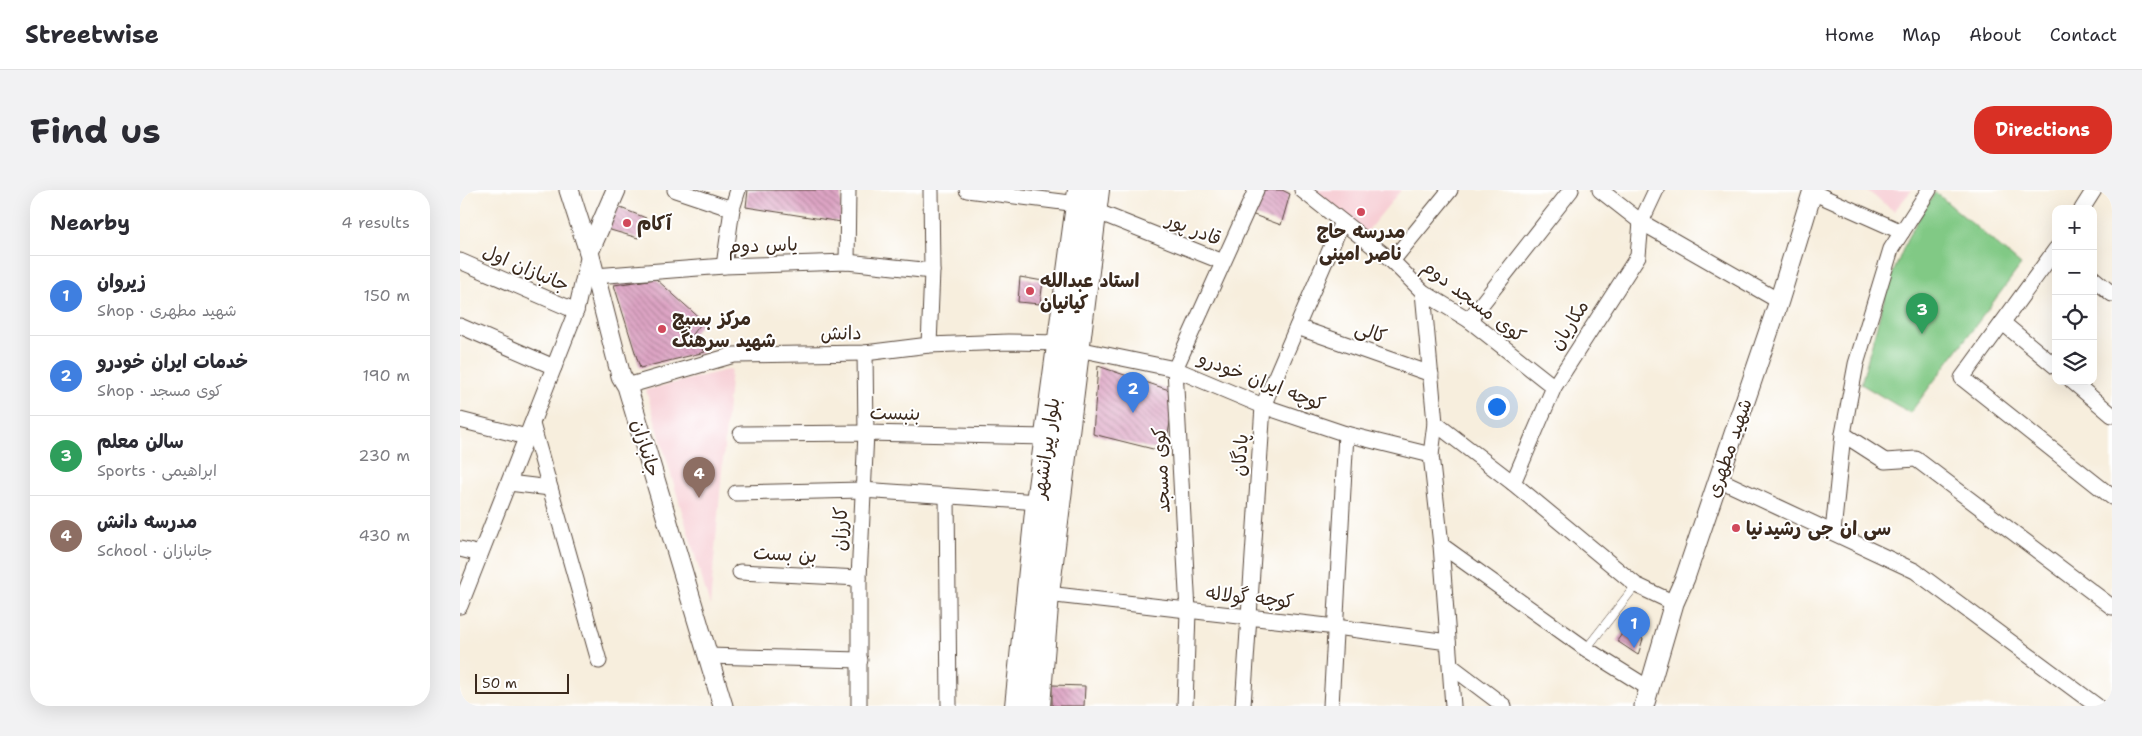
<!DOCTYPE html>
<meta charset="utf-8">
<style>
:root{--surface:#fff;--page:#f2f2f3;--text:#2b2b33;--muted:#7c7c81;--line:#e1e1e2;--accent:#d93025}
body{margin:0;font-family:"Shantell Sans","Playpen Sans Arabic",sans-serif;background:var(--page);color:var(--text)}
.controls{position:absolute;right:15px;top:15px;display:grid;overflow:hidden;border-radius:10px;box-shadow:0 5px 20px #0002}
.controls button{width:45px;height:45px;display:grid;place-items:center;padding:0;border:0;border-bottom:1px solid var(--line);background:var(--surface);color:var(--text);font:25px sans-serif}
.scale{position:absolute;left:15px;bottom:12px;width:94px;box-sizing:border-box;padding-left:5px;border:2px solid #3b2a1e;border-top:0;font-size:14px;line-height:18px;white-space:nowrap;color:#3b2a1e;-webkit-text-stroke:4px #fff;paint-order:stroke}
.you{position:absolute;left:1036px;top:216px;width:18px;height:18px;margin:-12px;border:4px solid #fff;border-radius:50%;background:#1a73e8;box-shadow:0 0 0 8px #1a73e833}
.badge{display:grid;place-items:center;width:32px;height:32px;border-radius:50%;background:var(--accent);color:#fff;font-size:16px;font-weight:700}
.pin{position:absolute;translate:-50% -41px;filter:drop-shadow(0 1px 2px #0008)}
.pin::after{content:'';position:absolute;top:26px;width:18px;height:15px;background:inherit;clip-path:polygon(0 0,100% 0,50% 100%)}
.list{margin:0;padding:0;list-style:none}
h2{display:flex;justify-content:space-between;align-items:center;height:65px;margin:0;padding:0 20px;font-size:21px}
h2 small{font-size:16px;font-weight:400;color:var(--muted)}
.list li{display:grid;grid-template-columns:32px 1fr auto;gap:15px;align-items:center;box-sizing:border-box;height:80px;padding:0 20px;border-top:1px solid var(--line)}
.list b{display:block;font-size:19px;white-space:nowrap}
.list p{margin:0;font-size:16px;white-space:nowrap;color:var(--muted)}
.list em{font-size:16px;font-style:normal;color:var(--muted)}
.icon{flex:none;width:28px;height:28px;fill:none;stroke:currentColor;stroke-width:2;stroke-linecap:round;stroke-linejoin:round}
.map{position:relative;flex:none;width:1652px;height:516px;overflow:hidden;border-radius:20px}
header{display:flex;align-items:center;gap:30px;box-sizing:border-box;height:70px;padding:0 25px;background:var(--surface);border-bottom:1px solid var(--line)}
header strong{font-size:24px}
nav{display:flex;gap:28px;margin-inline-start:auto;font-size:18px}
.intro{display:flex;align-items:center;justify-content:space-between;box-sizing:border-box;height:120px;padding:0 30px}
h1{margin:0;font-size:35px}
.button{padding:12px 22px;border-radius:20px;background:var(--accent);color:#fff;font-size:18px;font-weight:700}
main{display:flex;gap:30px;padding:0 30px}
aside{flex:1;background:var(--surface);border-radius:20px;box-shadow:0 5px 20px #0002}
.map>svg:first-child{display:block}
.built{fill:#f7cfd5}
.pitch{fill:#81c985;stroke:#5e7a52}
.building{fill:url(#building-back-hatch)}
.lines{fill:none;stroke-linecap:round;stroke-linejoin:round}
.service-casing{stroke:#57473b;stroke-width:9}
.minor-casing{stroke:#57473b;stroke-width:17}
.tertiary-casing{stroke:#57473b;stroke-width:21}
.primary-casing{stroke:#57473b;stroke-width:26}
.service{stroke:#fff;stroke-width:8}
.minor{stroke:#fff;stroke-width:15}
.tertiary{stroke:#fff;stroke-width:19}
.primary{stroke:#fff;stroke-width:24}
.poi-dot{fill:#d1495b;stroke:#fff;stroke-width:2}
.labels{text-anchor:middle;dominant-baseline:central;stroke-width:4;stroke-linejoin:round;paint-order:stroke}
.poi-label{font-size:19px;font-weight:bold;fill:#3b2a1e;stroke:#fff;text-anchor:start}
.street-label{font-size:19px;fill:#3b2a1e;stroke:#fff}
</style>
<header>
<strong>Streetwise</strong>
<nav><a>Home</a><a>Map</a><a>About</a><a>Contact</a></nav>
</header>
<div class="intro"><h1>Find us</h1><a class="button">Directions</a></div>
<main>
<aside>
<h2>Nearby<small>4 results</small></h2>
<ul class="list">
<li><span class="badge" style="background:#3f7fe0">1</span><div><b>زیروان</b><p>Shop · شهید مطهری</p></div><em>150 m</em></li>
<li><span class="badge" style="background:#3f7fe0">2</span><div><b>خدمات ایران خودرو</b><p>Shop · کوی مسجد</p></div><em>190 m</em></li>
<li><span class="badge" style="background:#2e9e5b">3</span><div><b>سالن معلم</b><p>Sports · ابراهیمی</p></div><em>230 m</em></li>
<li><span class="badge" style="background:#8d6e63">4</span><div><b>مدرسه دانش</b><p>School · جانبازان</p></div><em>430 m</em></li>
</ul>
</aside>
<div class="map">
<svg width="1652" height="516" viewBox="0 0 1652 516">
<defs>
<pattern id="building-back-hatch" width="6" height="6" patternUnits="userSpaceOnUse" patternTransform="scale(1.25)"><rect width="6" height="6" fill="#dda4c4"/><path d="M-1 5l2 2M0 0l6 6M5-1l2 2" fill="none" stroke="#b4869f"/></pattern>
</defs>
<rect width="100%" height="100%" fill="#fff"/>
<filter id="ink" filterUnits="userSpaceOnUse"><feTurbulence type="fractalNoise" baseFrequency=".02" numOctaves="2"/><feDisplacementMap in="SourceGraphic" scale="10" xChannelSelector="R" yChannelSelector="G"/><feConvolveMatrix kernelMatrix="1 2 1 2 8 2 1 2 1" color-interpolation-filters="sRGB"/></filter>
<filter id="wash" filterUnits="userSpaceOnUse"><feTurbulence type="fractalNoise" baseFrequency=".0096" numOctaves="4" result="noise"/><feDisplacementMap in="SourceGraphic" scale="20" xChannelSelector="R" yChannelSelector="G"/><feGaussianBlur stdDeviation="1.12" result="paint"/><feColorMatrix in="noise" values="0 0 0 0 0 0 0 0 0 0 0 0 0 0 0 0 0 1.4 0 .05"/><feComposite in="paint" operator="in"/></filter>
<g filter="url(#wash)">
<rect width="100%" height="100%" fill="#f7eedd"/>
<g class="built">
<path d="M853 0H941L905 44Z"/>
<path d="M1406 0H1452L1434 21Z"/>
<path d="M271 179 250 416 186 200Z"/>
</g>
<path class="pitch" d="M1475 2 1561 75 1450 223 1401 194 1428 95 1449 45Z"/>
<g id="blocks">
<g class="building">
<path d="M288 0H381V32L286 17Z"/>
<path d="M798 0H822L830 4 821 35 791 24Z"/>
<path d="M158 17 186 28 178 48 147 39Z"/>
<path d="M560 87 583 91 580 114 558 112Z"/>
<path d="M196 89 243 131 231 147 245 162 180 178 154 95Z"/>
<path d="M638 176 715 202 705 262 633 244Z"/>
<path d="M1166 438 1183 449 1178 465 1157 451Z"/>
<path d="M592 495 625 496 624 516H592Z"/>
</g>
</g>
</g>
<g filter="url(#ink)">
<use href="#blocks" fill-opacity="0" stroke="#57473b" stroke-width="1"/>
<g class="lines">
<g class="service-casing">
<path id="service" d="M1126 459 1176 395"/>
</g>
<g class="minor-casing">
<g id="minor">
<path d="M215 0 272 19"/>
<path d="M507 0 618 14 763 72"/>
<path d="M842 0 932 71 963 102 1009 130 1094 197"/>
<path d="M1140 0 1181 32 1319 111"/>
<path d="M1352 2 1442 42"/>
<path d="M1622 19 1634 0"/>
<path d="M1596 59 1502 188 1652 307"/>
<path d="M0 71 116 121"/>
<path d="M932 71 990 0"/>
<path d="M387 72 388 0"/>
<path d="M264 76 272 19 278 0"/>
<path d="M135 86 264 76 387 72 472 81"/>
<path d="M1633 88 1652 104"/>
<path d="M963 102 975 233 971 265 981 355 993 516"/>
<path d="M1009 130 1111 0"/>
<path d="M1543 133 1596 177"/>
<path d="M0 136 94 177"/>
<path d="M837 137 971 184"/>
<path d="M469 155 472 81 471 0"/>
<path d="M618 159 715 179 803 216 886 244 971 265"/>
<path d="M1612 191 1652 225"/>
<path d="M167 196 274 165 405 163 469 155 548 152 600 153"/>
<path d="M0 230 67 247"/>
<path d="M975 233 1053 293 1176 395 1214 413"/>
<path d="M72 234 139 471"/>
<path d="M281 244 406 243 588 247"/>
<path d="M1383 244 1425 271 1456 269 1652 417"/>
<path d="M1258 289 1455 381 1637 516"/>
<path d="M49 293 90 298"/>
<path d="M1053 293 1094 197 1178 66 1181 32 1196 0"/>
<path d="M276 303 402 300 578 312"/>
<path d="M487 306 489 516"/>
<path d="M1373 342 1383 244 1396 174 1431 59 1469 0"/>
<path d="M981 355 1126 459 1190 499"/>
<path d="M0 359 20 364"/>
<path d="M280 382 399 388"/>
<path d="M587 404 876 437 988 452"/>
<path d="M0 416 116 121 129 64"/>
<path d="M248 466 400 470"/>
<path d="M991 476 1044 516"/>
<path d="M399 516V388L406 243 405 163"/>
<path d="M725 516 728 421 715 179 796 0"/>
<path d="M783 516 803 216 882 32"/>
<path d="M871 516 886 244"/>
</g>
</g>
<g class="tertiary-casing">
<g id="tertiary">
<path d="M109 0 129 62 161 186 167 196 263 516"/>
<path d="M129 62 156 0"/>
<path d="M1184 516 1214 413 1225 388 1319 111 1353 0"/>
</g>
</g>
<g class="primary-casing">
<g id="primary">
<path d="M557 516 578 312 620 0"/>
<path d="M578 516 587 404 637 0"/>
</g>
</g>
<use href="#service" class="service"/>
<use href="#minor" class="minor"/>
<use href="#tertiary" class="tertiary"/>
<use href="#primary" class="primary"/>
</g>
</g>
<g class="poi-dot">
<circle cx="901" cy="22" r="5"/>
<circle cx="167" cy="33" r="5"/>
<circle cx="570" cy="101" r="5"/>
<circle cx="202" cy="139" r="5"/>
<circle cx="1276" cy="338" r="5"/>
</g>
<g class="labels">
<g class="poi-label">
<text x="177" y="33">آکام</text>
<text x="901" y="41" text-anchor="middle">مدرسه حاج<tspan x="901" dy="22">ناصر امینی</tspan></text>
<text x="580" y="90">استاد عبدالله<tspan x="580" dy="22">کیانیان</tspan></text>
<text x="212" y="128">مرکز بسیج<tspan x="212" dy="22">شهید سرهنگ</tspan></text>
<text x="1286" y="338">سی ان جی رشیدنیا</text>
</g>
<g class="street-label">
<text transform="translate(734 39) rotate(22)">قادر پور</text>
<text transform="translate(303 55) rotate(-2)">یاس دوم</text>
<text transform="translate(66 78) rotate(23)">جانبازان اول</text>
<text transform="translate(1014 111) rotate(37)">کوی مسجد دوم</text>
<text transform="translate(1109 135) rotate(-57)">مکاریان</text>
<text transform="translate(911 142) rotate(19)">کالی</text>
<text transform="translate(381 143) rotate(-1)">دانش</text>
<text transform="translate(802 191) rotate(21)">کوچه ایران خودرو</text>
<text transform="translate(435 223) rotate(1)">بنبست</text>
<text transform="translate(186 258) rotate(73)">جانبازان</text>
<text transform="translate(586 258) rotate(-82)">بلوار پیرانشهر</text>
<text transform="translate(1269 258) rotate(-71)">شهید مطهری</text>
<text transform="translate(780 265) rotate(-86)">پادگان</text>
<text transform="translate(701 280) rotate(-93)">کوی مسجد</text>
<text transform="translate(380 339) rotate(-88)">کارزان</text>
<text transform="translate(325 364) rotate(3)">بن بست</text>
<text transform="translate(790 407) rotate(6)">کوچه گولاله</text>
</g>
</g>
</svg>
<div class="controls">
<button>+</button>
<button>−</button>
<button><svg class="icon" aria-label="locate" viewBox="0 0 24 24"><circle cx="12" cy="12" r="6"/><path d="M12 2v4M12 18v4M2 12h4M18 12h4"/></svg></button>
<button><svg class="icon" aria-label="layers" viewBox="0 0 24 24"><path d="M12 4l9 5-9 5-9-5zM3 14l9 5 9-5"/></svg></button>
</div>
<div class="scale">50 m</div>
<div class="you"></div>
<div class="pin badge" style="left:1174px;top:458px;background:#3f7fe0">1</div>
<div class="pin badge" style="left:673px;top:223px;background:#3f7fe0">2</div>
<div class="pin badge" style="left:1462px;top:144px;background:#2e9e5b">3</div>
<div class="pin badge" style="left:239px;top:308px;background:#8d6e63">4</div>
</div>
</main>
